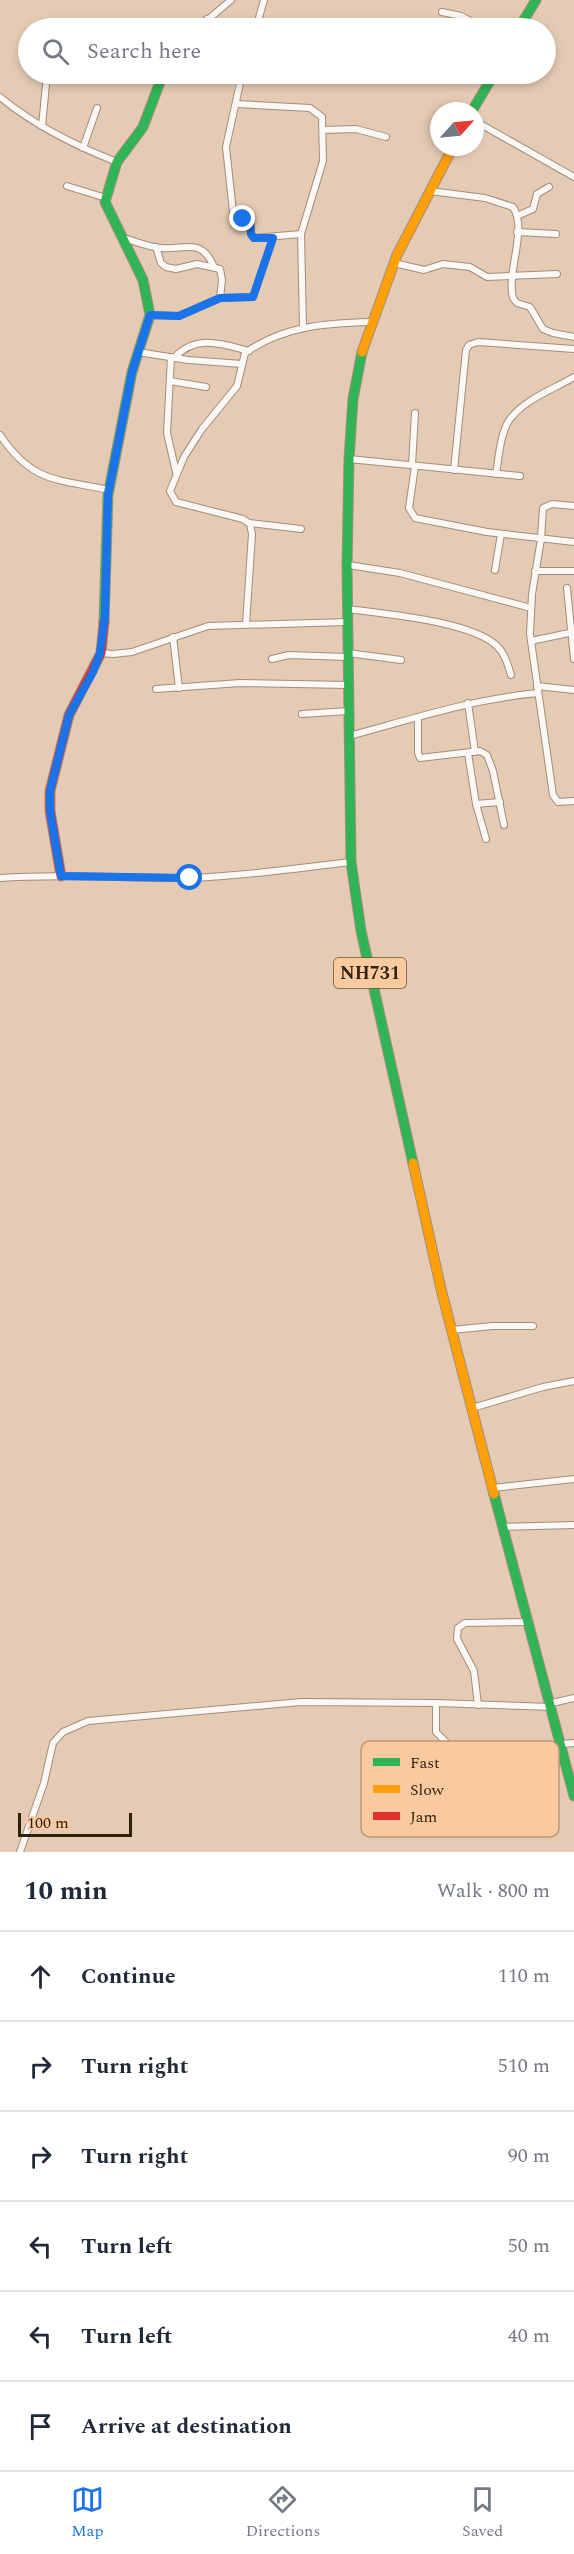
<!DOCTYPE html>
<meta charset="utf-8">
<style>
:root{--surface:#fff;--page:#f2f2f3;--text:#1f2937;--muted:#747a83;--line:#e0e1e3;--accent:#1a73e8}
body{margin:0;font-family:Spectral,serif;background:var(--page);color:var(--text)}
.compass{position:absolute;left:430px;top:102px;width:54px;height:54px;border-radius:50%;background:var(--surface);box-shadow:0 3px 9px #0003;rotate:63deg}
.scale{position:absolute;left:18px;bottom:15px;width:114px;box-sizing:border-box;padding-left:6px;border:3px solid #32200f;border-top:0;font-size:16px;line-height:21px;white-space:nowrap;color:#32200f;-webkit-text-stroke:4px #f9ca9f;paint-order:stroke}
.stop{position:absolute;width:18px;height:18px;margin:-14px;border:4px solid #1a73e8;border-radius:50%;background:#fff}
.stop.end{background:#1a73e8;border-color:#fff;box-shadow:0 2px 6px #0008}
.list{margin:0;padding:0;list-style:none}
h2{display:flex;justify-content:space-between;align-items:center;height:78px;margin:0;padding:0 24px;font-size:26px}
h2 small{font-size:20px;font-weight:400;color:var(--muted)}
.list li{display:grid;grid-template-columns:39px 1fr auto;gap:18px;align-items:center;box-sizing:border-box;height:90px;padding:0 24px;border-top:2px solid var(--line)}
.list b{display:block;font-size:22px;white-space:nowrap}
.list em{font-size:20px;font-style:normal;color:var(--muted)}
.icon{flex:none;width:33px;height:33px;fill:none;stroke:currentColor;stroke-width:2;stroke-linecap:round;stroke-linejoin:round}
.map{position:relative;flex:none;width:574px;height:1852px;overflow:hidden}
.search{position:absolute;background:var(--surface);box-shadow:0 3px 9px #0003;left:18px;right:18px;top:18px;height:66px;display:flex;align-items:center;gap:15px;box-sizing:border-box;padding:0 21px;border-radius:33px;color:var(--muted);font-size:22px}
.sheet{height:618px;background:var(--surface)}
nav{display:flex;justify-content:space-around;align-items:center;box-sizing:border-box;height:84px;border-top:2px solid var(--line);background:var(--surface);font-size:16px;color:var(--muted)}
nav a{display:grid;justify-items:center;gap:3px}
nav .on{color:var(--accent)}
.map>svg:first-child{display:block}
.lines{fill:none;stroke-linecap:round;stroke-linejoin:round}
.street-casing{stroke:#a18d7b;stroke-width:8}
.fast-casing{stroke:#a18d7b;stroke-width:11}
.slow-casing{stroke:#a18d7b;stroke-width:11}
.jam-casing{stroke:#a18d7b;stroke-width:11}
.street{stroke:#fbf7f4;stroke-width:6}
.fast{stroke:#30b455;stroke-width:9}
.slow{stroke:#ff9f0a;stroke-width:9}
.jam{stroke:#e5322d;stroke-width:9}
.route{stroke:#1a73e8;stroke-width:8}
.labels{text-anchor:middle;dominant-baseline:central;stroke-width:6;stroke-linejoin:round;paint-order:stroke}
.shield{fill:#f9ca9f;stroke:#6e533a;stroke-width:1.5}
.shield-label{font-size:18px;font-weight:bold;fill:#32200f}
.key{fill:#f9ca9f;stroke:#bd9774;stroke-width:1.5}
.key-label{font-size:16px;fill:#32200f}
</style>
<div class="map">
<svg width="574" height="1852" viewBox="0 0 574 1852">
<rect width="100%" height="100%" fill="#e5cbb3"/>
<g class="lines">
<g class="street-casing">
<g id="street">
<path d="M442 12 461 16 484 28"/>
<path d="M207 19 217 28"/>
<path d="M198 28 231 0"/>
<path d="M256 28 264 0"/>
<path d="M138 74 159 80"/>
<path d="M242 74 226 147 233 212 237 217 250 221 251 234 254 238 301 234"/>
<path d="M0 97C34 125 76 146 117 162"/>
<path d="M237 104 310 108 322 117 323 161 301 234 303 327"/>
<path d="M475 121 574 177"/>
<path d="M42 126 47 74"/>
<path d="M323 130 356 129 386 137"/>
<path d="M83 148 97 108"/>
<path d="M67 186 106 198"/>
<path d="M430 191 485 198 513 207C528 229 506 273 513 298L517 303 530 307 543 329 553 333 574 337"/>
<path d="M517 216 533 209 537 194 549 187"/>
<path d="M517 232 556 234"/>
<path d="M124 238C136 242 149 247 161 248 186 250 201 237 214 267"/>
<path d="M156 247 161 263 166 267 176 269 197 264 220 269 222 280 220 298"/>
<path d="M394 263 424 270 443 264 470 267 487 277 557 274"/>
<path d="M150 315 179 316 220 298 253 297 273 238"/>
<path d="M138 352 188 360 242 364"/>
<path d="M171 357 167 433 176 472"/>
<path d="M174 358C196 334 222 344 249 351"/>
<path d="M170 381 206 387"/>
<path d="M0 435C32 483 57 479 109 490"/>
<path d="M349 459 520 476"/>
<path d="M412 465 415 413"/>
<path d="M415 466 409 508 415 518 487 532 574 542"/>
<path d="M454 470 466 350 469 345 478 342 574 349"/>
<path d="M496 474C499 457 500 433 510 419 525 399 554 389 574 377"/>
<path d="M574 506 552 504 543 508 541 539 532 594 530 634 553 795 558 802 574 801"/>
<path d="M249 523 301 529"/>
<path d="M348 565 400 573 531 608"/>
<path d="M495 570 501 534"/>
<path d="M535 571H574"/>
<path d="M567 588 574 659"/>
<path d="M348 609C384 614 471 621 497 646 505 654 508 665 511 675"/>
<path d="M246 624 252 534 250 524 243 519 176 502 170 491 184 457 202 429 237 386 245 353C283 326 326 323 371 322"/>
<path d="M173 637 179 688"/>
<path d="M531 641 574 632"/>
<path d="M101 653 113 654 132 652 208 626 347 622"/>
<path d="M348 653 401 660"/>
<path d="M272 659 289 655 347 657"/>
<path d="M537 686 574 690"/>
<path d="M156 689 240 683 348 685"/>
<path d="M468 703 475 752"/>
<path d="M302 714 348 711"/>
<path d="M418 717V753L420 758 480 751 487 755 493 771 504 825"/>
<path d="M349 736C412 719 473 699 538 693"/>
<path d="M468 753 476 804 486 839"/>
<path d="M476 804 500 802"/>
<path d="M0 878C64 873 128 879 192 878 245 876 298 868 351 862"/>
<path d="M452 1330 492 1326H533"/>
<path d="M472 1408 543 1387 574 1381"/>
<path d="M493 1488 574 1479"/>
<path d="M503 1527 574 1525"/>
<path d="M436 1703V1732L449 1745 452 1789 457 1794 479 1800 512 1817"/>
<path d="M552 1703 574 1698"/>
<path d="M478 1705 474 1671 457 1639 458 1628 465 1623 529 1622"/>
<path d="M562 1744 574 1743"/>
<path d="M20 1852 44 1783 53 1743 63 1732 88 1721 301 1702 436 1703 552 1707"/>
</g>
</g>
<g class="fast-casing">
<g id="fast">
<path d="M519 28 536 0"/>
<path d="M472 111 494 74"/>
<path d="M362 352 353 399 349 459 347 565 351 862 361 931 413 1163"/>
<path d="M104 622 108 495 132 372 150 315 143 280 105 202 117 162 143 127 163 74"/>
<path d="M494 1494 574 1796"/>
</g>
</g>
<g class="slow-casing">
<g id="slow">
<path d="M362 352 397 255 453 147"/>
<path d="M413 1163 441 1289 494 1494"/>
</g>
</g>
<g class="jam-casing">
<path id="jam" d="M61 876 50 811V791L69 715 101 653 104 622"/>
</g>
<use href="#street" class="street"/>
<use href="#fast" class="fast"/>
<use href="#slow" class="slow"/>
<use href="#jam" class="jam"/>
</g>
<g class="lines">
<path class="route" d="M190 878 61 876 50 811V791L69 715 93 672 100 653 105 615 108 495 132 372 150 315 179 316 220 298 253 297 273 238H254L251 234 250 221 243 219"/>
</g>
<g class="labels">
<rect class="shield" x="334" y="958" width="72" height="30" rx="4.5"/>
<g class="shield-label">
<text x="370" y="973">NH731</text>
</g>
</g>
<rect x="361" y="1741" width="198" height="96" rx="9" class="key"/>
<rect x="373" y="1758" width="27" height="8" fill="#30b455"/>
<rect x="373" y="1785" width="27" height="8" fill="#ff9f0a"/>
<rect x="373" y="1812" width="27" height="8" fill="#e5322d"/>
<g class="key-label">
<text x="410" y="1768">Fast</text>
<text x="410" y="1795">Slow</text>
<text x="410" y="1822">Jam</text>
</g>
</svg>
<svg class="compass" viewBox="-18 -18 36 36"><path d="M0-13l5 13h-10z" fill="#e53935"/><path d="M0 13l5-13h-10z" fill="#747a83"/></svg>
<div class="scale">100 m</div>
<div class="stop" style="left:190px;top:878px"></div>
<div class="stop end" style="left:243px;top:219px"></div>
<div class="search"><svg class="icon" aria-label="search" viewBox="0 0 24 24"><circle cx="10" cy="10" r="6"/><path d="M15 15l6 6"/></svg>Search here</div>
</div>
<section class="sheet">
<h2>10 min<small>Walk · 800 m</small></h2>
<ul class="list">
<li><svg class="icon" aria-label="ahead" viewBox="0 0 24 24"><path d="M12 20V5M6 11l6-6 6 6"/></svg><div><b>Continue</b></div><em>110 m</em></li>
<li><svg class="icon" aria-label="right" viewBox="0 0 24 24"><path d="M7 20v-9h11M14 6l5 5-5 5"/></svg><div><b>Turn right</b></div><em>510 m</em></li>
<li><svg class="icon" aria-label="right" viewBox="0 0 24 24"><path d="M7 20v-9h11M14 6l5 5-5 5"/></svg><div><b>Turn right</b></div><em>90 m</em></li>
<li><svg class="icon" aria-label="left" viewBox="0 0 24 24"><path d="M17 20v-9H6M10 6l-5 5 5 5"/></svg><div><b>Turn left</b></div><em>50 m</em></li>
<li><svg class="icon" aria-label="left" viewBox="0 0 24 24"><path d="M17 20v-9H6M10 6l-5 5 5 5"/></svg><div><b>Turn left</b></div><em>40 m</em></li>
<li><svg class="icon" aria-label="arrive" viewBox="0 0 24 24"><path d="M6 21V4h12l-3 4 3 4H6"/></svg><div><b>Arrive at destination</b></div></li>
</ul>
</section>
<nav>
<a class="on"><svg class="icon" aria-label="map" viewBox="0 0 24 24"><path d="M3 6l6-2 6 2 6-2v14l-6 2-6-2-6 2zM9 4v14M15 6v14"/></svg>Map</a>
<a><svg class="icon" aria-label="directions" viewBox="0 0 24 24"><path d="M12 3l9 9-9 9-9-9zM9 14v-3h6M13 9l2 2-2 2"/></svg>Directions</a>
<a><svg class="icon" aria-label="saved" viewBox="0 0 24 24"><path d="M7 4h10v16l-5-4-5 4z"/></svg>Saved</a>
</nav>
